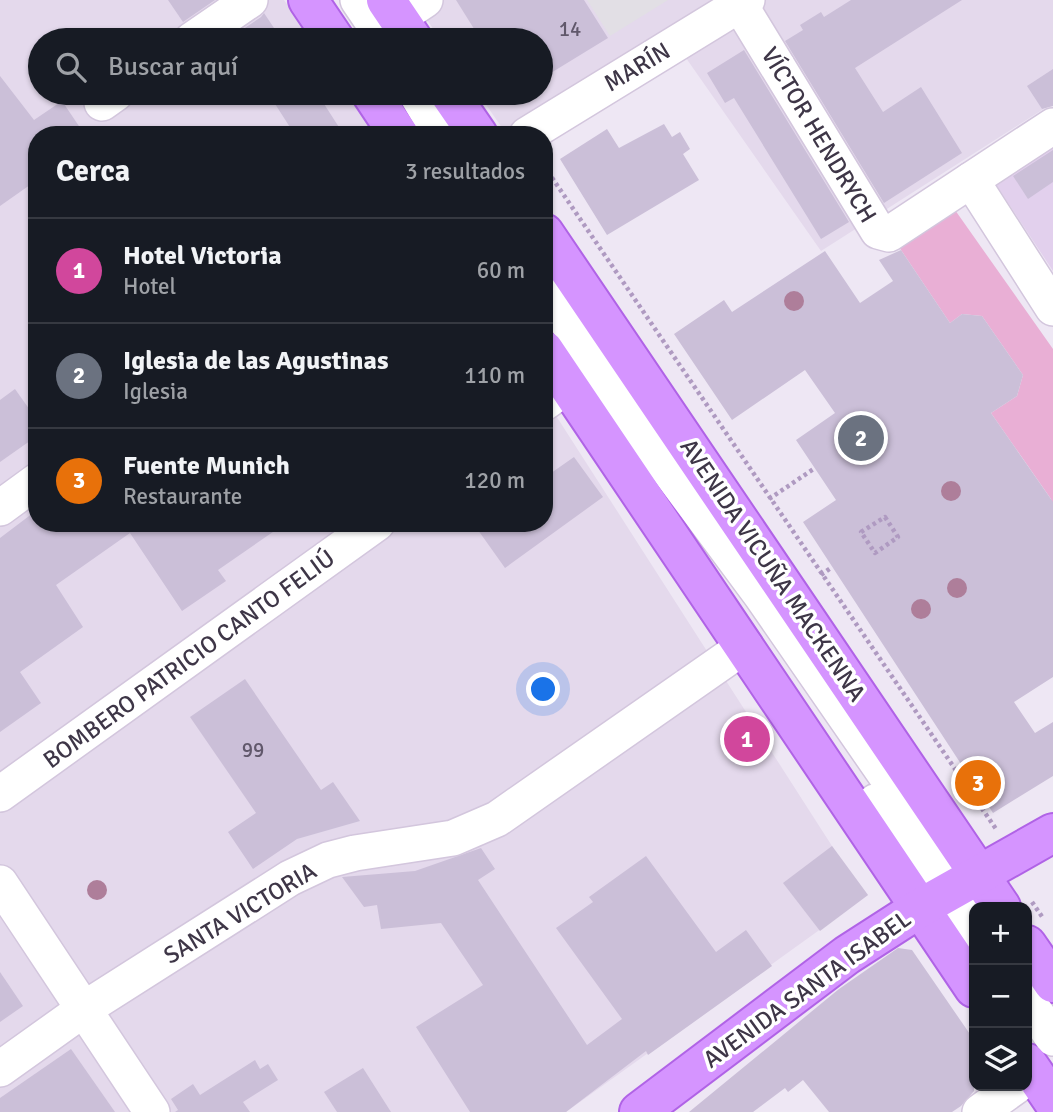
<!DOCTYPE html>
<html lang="es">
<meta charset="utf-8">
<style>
:root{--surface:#171b24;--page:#20242c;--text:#f1f3f6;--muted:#9ea1a6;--line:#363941;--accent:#928ff9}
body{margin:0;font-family:Signika,sans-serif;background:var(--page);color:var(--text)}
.controls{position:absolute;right:21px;bottom:21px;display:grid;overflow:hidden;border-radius:14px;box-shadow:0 2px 5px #0004}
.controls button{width:63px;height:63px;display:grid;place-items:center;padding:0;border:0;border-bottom:2px solid var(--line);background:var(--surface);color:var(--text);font:35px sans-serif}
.you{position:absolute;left:544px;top:690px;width:24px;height:24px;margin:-18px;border:5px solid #fff;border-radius:50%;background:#1a73e8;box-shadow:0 0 0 10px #1a73e833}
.badge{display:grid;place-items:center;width:46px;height:46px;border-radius:50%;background:var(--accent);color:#fff;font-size:23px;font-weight:700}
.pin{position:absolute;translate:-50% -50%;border:4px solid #fff;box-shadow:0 2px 7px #0006}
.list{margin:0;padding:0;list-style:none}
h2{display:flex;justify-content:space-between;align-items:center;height:91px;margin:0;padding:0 28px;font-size:30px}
h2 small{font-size:23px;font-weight:400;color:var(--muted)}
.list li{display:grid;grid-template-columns:46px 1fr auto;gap:21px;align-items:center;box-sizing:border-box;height:105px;padding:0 28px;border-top:2px solid var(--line)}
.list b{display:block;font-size:26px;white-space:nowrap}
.list p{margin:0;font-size:23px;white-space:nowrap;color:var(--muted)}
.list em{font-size:23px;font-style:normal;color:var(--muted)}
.icon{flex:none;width:38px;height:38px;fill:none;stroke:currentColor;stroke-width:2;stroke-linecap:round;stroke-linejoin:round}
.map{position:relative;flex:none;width:1053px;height:1112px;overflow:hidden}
.search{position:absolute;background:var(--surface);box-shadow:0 2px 5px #0004;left:28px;top:28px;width:525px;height:77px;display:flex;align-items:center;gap:18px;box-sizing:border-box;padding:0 24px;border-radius:38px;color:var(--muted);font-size:26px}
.panel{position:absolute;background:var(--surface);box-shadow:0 2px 5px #0004;left:28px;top:126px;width:525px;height:406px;border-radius:28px}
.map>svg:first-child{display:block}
.residential{fill:#e4d9ec}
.education{fill:#e2d0ed}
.green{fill:#e9afd5}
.parking{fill:#e2dfe5}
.building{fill:#cbbfd8}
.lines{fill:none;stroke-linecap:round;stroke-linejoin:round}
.minor-casing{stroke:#d3c6dd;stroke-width:38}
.major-casing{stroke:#b063e6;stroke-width:42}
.path{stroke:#af9ac1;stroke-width:4.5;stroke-dasharray:3.5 3.5;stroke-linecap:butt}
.minor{stroke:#fff;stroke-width:35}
.major{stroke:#d594ff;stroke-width:38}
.tree{fill:#ae7e9a}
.labels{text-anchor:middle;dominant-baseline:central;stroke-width:7;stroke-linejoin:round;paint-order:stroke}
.number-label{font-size:21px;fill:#61586b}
.street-label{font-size:24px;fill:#3e3647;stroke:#fff}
</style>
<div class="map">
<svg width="1053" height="1112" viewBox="0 0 1053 1112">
<rect width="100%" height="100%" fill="#eee7f4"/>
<g class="residential">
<path d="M0 0H284L311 40H40V93H347L375 135H37V523H544V397L832 846 868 895 566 1112H0Z"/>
<path d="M413 0H1053V103L821 251 679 48 516 135H507L478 93H541V40H441Z"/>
</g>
<path class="education" d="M1053 136V271L991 177Z"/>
<path class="green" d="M955 210 1053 349V510L1051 499 991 413 1017 396 1023 375 982 316 962 314 950 323 899 247Z"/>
<path class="parking" d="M587 0H668L610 36Z"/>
<g class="building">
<path d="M168 0H215L183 22Z"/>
<path d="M456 0H584L608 38 541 79V40H481Z"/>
<path d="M851 0H962L855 68 883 112 921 87 962 153 884 203 785 41 803 30 800 25 821 12 824 17Z"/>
<path d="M264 13 282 40H227L261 17Z"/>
<path d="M744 50 849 222 821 239 734 98 725 103 707 73Z"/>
<path d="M1053 69V106L1042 109 1027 86Z"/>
<path d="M0 76 34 120 62 101 85 135H37V180L0 206Z"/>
<path d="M268 93H317L344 135H295Z"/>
<path d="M664 124 672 137 680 132 690 149 683 154 699 180 607 235 560 159 607 129 619 148Z"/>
<path d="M1053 150V182L1028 199 1013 176Z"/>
<path d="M901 250 950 323 962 314 982 316 1023 375 1017 396 991 413 1053 502V677L1014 702 1035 733 1053 722V776L993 813 803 522 836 500 796 440 835 413 805 370 732 420 674 334 724 300 732 312 825 251 860 303 893 281 879 260Z"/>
<path d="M15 389 37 420V436L0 462V400Z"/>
<path d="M574 457 603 497 505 568 473 523H544V478Z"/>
<path d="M37 510V523H286L218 570 226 581 182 611 130 533 56 585 83 627 20 672 41 703 0 732V538Z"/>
<path d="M245 679 321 790 333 782 360 821 297 839 253 869 228 832 256 813 190 717Z"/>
<path d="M832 846 868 895 820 931 783 883Z"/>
<path d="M481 848 495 869 478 880 587 1045 622 1019 556 928 593 902 589 897 646 856 716 952 746 930 772 966 648 1055 646 1051 566 1112H470L416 1027 483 985 441 923 381 929 377 905 364 907 342 877 415 871Z"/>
<path d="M898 948 912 950 974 1040V1091L961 1106 952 1112H829L803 1080 788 1092 785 1088 753 1112H689L839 989Z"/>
<path d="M0 972 23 1006 0 1022Z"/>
<path d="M71 1049 115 1112H0V1098Z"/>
<path d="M255 1060 260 1069 268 1064 278 1080 243 1102 250 1112H175L178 1110 171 1099 193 1084 200 1095Z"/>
<path d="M363 1068 391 1112H337L324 1092Z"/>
</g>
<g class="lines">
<g class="minor-casing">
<g id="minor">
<path d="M358 0 385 40"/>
<path d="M740 5 878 231 889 234 1053 126"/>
<path d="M398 18 425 0"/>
<path d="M192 40 250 0"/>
<path d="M416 93 441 135"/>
<path d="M102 103 116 93"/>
<path d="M527 135 747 0"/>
<path d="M971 180 1053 308"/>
<path d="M544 288 658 456 761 595 977 907"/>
<path d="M544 403 568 386"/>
<path d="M0 508 37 481"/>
<path d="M0 794 377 523"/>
<path d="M875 802 913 859 974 933"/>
<path d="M0 883 152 1112"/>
<path d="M1027 1000 1053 1038"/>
<path d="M0 1069 84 1009 290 878 328 860 355 853 453 838 497 819 745 646"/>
<path d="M980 1112 1016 1086"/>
</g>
</g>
<g class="major-casing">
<g id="major">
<path d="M308 0 335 40"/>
<path d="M386 0 413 40"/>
<path d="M371 93 399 135"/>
<path d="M449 93 478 135"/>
<path d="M544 233 1001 907"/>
<path d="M544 350 974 988"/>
<path d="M1027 945 1053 983"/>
<path d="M1027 1063 1053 1101"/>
<path d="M639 1112 847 955 920 908 1053 833"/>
</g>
</g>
<g class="path">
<path d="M544 166 996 829"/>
<path d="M769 499 815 468"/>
<path d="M885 517 898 537 875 553 861 532Z"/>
<path d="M821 575 832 567"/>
<path d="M1032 902 1043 918"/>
</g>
<use href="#minor" class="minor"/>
<use href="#major" class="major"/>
</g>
<g class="tree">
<circle cx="794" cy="301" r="10"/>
<circle cx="951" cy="491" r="10"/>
<circle cx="957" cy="588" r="10"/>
<circle cx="921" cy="609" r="10"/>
<circle cx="97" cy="890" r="10"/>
</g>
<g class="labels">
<g class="number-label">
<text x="570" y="29">14</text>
<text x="253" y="750">99</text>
</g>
<g class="street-label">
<text transform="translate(637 67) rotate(-31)">MARÍN</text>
<text transform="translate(819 135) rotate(59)">VÍCTOR HENDRYCH</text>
<text transform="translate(773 570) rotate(56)">AVENIDA VICUÑA MACKENNA</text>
<text transform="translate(189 659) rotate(-36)">BOMBERO PATRICIO CANTO FELIÚ</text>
<text transform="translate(240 913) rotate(-31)">SANTA VICTORIA</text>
<text transform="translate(807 989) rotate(-36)">AVENIDA SANTA ISABEL</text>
</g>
</g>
</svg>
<div class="controls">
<button>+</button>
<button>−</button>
<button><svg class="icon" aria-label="layers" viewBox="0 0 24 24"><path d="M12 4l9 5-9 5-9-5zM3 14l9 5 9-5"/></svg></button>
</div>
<div class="you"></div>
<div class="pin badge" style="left:747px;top:739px;background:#d1479c">1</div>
<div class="pin badge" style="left:861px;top:438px;background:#6b7280">2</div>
<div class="pin badge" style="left:978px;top:783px;background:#e8710a">3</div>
<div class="search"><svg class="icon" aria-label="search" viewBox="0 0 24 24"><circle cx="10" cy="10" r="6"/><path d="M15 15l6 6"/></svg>Buscar aquí</div>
<section class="panel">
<h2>Cerca<small>3 resultados</small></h2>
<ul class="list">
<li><span class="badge" style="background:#d1479c">1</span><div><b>Hotel Victoria</b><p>Hotel</p></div><em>60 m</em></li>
<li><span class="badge" style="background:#6b7280">2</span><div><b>Iglesia de las Agustinas</b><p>Iglesia</p></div><em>110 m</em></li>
<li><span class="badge" style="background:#e8710a">3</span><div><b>Fuente Munich</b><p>Restaurante</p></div><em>120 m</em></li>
</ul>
</section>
</div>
